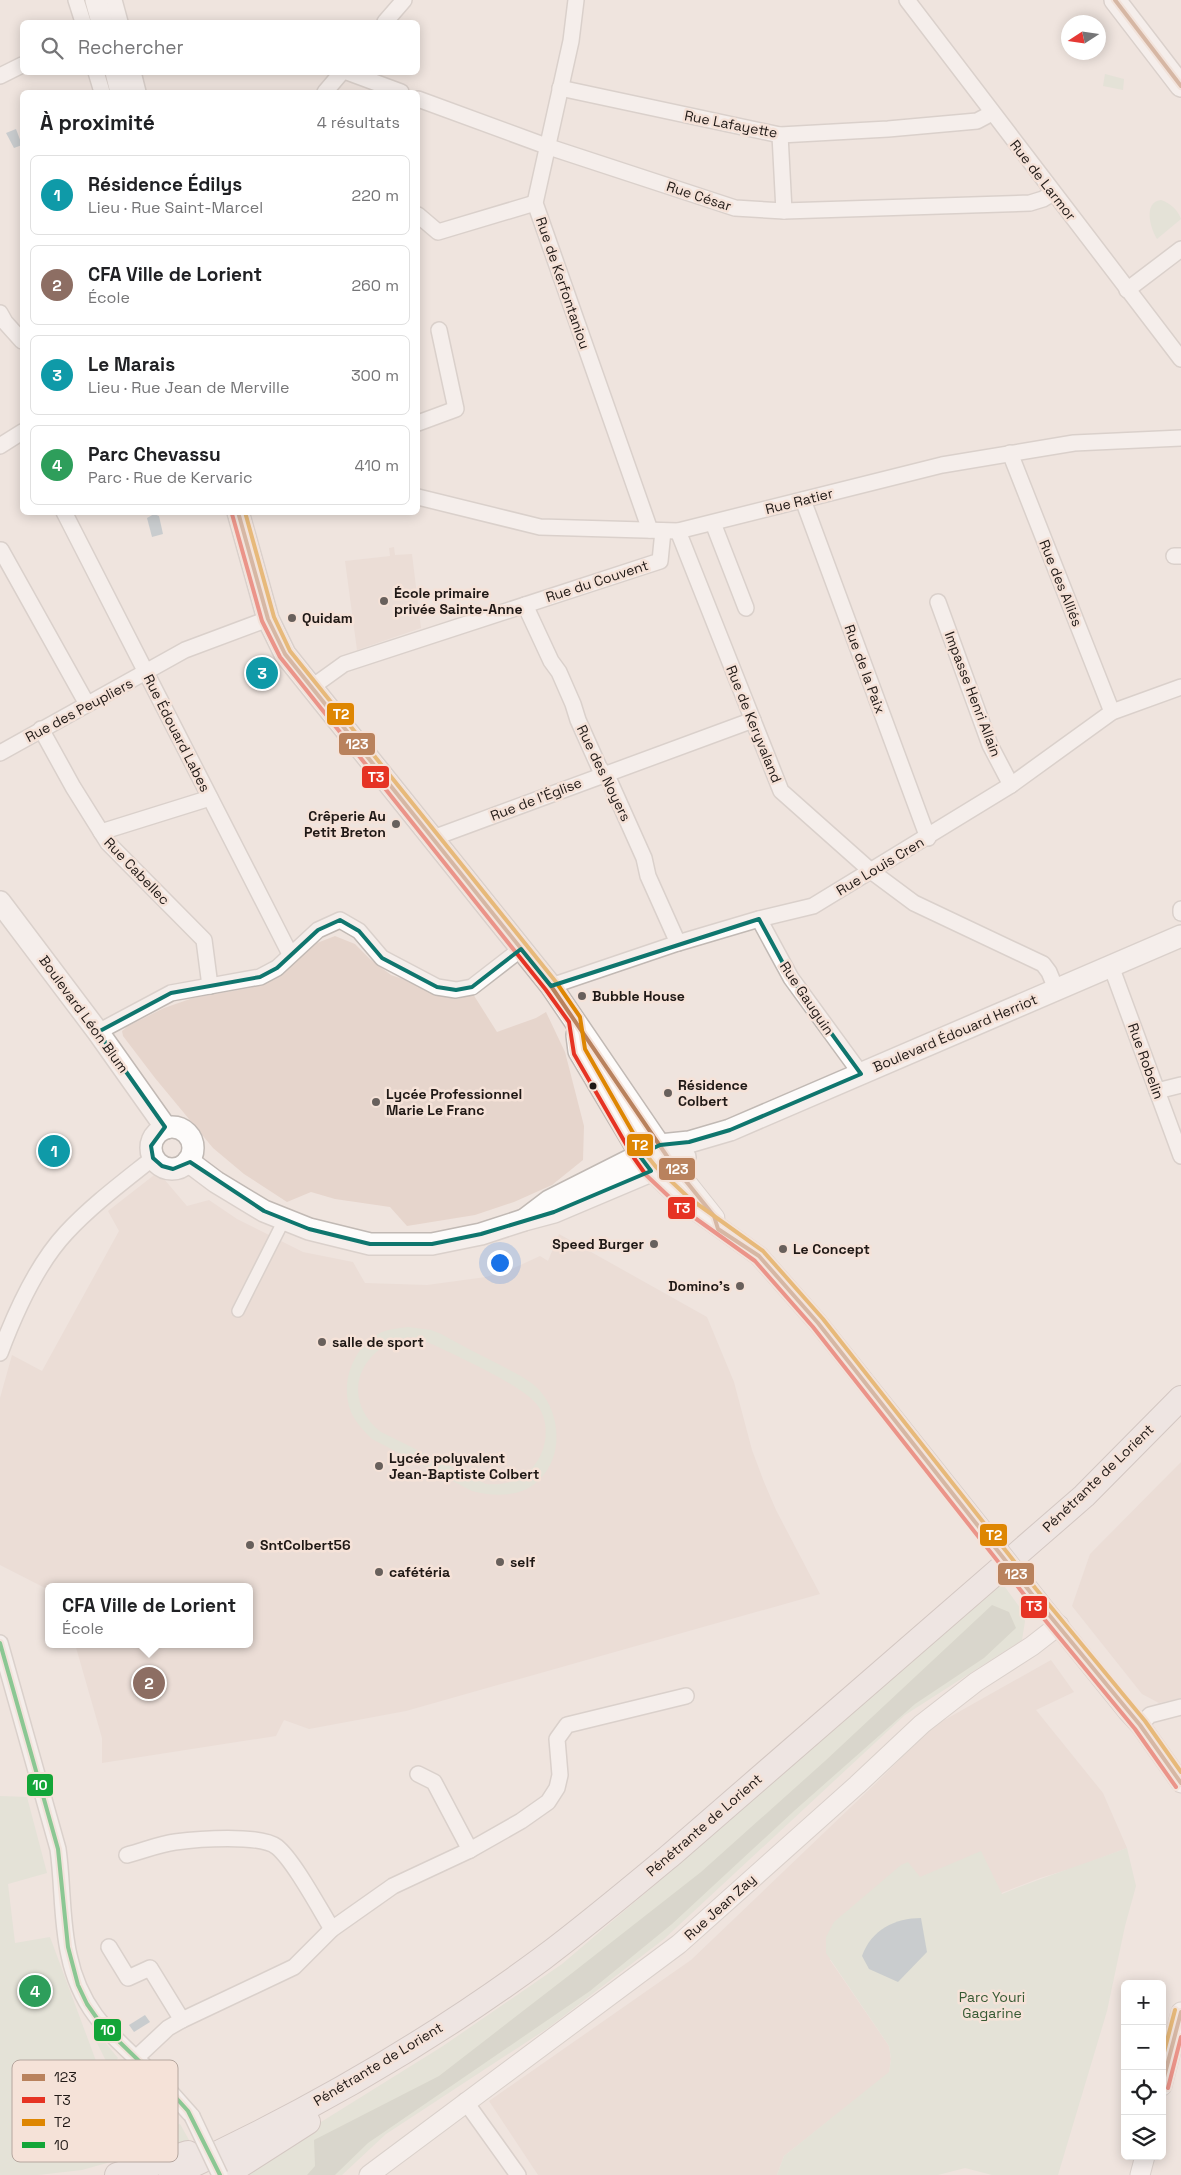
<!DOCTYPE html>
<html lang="fr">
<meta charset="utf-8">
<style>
:root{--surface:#fff;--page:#f6f6f6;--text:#202124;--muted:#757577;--line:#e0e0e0;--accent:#d93025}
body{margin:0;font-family:"Space Grotesk",sans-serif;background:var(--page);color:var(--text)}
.controls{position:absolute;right:15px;bottom:15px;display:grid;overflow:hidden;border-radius:8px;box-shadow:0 2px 12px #0003}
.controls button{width:45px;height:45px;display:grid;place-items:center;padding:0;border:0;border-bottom:1px solid var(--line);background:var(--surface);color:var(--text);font:25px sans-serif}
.compass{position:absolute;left:1061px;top:15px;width:45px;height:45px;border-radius:50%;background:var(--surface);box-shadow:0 2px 12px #0003;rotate:258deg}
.you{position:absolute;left:499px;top:1262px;width:18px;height:18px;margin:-12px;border:4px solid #fff;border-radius:50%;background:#1a73e8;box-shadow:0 0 0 8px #1a73e833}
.badge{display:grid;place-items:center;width:32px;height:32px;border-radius:50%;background:var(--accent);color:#fff;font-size:16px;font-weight:700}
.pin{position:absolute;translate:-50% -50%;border:2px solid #fff;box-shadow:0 1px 5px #0006}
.popup{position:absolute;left:45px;top:1583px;width:208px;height:65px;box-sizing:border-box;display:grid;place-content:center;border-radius:8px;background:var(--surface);filter:drop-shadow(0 1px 4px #0005);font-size:16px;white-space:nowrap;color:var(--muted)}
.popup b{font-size:19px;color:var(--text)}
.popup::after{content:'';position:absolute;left:50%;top:100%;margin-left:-10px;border:10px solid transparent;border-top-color:var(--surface)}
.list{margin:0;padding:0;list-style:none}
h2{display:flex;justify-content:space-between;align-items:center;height:65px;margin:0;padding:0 20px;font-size:21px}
h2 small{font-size:16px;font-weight:400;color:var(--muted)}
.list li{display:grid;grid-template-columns:32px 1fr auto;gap:15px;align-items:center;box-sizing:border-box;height:80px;margin:0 10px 10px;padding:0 10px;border:1px solid var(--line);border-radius:8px}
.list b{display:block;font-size:19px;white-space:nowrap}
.list p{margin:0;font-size:16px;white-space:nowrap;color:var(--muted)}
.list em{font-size:16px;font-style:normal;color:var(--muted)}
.icon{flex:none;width:28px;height:28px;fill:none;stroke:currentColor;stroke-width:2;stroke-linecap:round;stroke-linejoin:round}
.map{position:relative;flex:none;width:1181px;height:2175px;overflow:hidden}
.search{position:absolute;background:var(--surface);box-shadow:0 2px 12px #0003;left:20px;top:20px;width:400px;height:55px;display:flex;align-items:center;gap:12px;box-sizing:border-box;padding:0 18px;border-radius:8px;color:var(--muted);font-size:19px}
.panel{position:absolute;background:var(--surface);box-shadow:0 2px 12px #0003;left:20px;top:90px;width:400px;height:425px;border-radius:8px}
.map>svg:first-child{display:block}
.education{fill:#e6d5cc}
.green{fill:#d7e0ce;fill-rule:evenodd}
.forest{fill:#bfc6b5}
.water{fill:#9cb0ba}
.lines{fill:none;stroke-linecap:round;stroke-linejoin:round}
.pedestrian-casing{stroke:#c1b9b4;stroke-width:14}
.minor-casing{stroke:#c1b9b4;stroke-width:18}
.tertiary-casing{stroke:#c1b9b4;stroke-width:21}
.secondary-casing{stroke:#c1b9b4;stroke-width:24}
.primary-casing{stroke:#b2a4a0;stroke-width:26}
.pedestrian{stroke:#fdfbfa;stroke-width:11}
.minor{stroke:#fdfbfa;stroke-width:15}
.tertiary{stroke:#fdfbfa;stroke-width:19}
.secondary{stroke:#fdfbfa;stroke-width:21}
.primary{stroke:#eee7e6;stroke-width:24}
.minor-bridge-casing{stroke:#c1b9b4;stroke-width:18;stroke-linecap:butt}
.tertiary-bridge-casing{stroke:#c1b9b4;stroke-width:21;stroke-linecap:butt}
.minor-bridge{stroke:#fdfbfa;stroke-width:15}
.tertiary-bridge{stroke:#fdfbfa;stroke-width:19}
.bus-1-casing{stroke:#f5e2d8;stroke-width:8}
.bus-2-casing{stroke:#f5e2d8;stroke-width:8}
.bus-3-casing{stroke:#f5e2d8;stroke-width:8}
.bus-4-casing{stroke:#f5e2d8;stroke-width:8}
.bus-1{stroke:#b9825d;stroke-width:4}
.bus-2{stroke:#e63323;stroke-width:4}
.bus-3{stroke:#de8602;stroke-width:4}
.bus-4{stroke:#13a538;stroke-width:4}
.marked{fill:none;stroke:#0f766e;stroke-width:4;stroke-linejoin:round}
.poi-dot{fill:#68605c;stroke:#f5e2d8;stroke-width:2}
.bus-dot{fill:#201916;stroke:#f5e2d8;stroke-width:2}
.labels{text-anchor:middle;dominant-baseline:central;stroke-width:5;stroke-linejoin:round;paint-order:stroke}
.street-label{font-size:14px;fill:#201916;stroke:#f5e2d8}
.poi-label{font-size:14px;font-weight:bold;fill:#201916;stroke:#f5e2d8;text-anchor:start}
.park-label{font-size:14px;fill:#375a33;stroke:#f5e2d8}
.key{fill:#f5e2d8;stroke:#b5a69e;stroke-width:1}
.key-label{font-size:14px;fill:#201916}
.line-badge{stroke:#f5e2d8;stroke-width:2}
.badge-label{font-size:14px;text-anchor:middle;font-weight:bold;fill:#fff}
</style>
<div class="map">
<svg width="1181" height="2175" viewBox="0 0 1181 2175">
<rect width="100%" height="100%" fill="#efe4de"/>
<g class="education">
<path d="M394 547 395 555 412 554 421 628 357 650 345 561 390 556 389 548Z"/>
<path d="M335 936 355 944 370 959 391 975 400 978 445 997 458 999 473 994 497 1032 536 1018 546 1012 565 1052 584 1126 583 1160 552 1185 514 1202 475 1215 407 1226 390 1207 335 1199 311 1192 287 1202 244 1174 213 1148 155 1078 123 1036 122 1031 128 1026 164 1008 193 998 250 988 278 977 317 943Z"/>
<path d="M158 1172 187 1206 209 1200 237 1219 303 1252 353 1262 365 1283 427 1285 486 1277 514 1268 540 1256 548 1261 559 1234 707 1317 734 1382 752 1450 764 1482 776 1510 820 1594 406 1711 309 1729 284 1720 276 1736 102 1763V1738L75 1644H249V1587H49V1590L0 1565V1398L12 1355 42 1371 119 1231 108 1211Z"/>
<path d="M1181 1462V1698L1159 1703 1142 1694 1072 1606 1090 1554Z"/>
<path d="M1051 1660 1074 1692 1036 1710 1103 1793 1127 1848 1077 1867 1040 1878 830 1960 889 2046 891 2059 889 2073 784 2156 777 2175H538L489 2101 691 1960 875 1784 932 1727Z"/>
</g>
<g class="green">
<path d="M1105 74 1124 79 1123 90 1103 86Z"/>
<path d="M1161 200C1170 203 1178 210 1181 219L1157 239C1150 228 1143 202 1161 200Z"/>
<path d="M408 1327 431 1330 441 1334C461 1345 482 1356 502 1366 515 1373 531 1380 540 1391 561 1415 563 1456 540 1479 522 1498 494 1497 472 1491L372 1439C364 1431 356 1423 351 1412 339 1383 354 1345 382 1332 390 1329 400 1328 408 1327ZM410 1337 423 1340C448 1352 524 1385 538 1406 550 1423 547 1448 536 1463 524 1480 505 1486 486 1484L381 1432C338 1398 360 1345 410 1337Z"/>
<path d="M997 1576 1021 1609 1025 1621 1022 1640 905 1715 664 1939 548 2028 386 2134 342 2175H236L443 2046 562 1964 684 1860 814 1739Z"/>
<path d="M0 1796 27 1797 47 1873 8 1884 15 1943 50 1937 125 2139 180 2124 189 2140 82 2170 38 2175H0Z"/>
<path d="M1127 1848 1136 1886 1125 1926 1107 2011 1058 2175H992L965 2168 938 2175H777L784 2156 889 2072 891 2059 889 2046 826 1953V1937L834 1922 901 1865 908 1862 920 1877 981 1851 1002 1894C1043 1877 1085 1864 1127 1848Z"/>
<path d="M99 2035 118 2058 112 2067H109L94 2037Z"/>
<path d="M132 2072 136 2074 172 2113 157 2118 136 2077 127 2081 125 2079V2075Z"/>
</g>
<path class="forest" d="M992 1605 1009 1612 1016 1628 984 1658 915 1704 794 1811 672 1924 590 1991 368 2143 335 2175H307L315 2166 314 2140 439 2076 576 1970 701 1872 825 1761Z"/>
<g class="water">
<path d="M16 129 22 145 14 148 6 133Z"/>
<path d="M154 514 159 516 163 534 152 537 147 518Z"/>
<path d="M921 1918 927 1952 898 1982 869 1969 862 1956C871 1930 895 1918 921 1918Z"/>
<path d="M145 2015 150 2022 134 2032 129 2025Z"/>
</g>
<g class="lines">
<g class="pedestrian-casing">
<path id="pedestrian" d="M238 1311 284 1220"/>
</g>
<g class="minor-casing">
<g id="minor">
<path d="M76 0 83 22"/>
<path d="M114 0 120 22"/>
<path d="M576 0 571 41 535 203 650 530"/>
<path d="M907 0 1181 359"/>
<path d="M385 22 404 0"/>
<path d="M96 72 102 92"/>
<path d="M133 72 138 92"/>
<path d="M347 72 401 92"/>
<path d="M0 76 22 65"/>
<path d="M560 88 780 135 888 129 977 121 992 113"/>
<path d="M325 92 342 72"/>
<path d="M418 99 546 146 735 208 784 211 1030 203 1043 199 1053 193"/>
<path d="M780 135 784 211"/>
<path d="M418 215 438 232 535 203"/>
<path d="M1127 290 1181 249"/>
<path d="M0 313 5 322 22 341"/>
<path d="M418 423 456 409 439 330"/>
<path d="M0 446 22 432"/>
<path d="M1010 453 1112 712"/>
<path d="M418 497 540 527 678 531 942 465 1074 443 1181 438"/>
<path d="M803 500 928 838"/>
<path d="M64 512 290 954"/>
<path d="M713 523 746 608"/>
<path d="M678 531 781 791 871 871 914 903 1043 964 1049 972 1056 989"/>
<path d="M1 550 87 704"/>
<path d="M1174 556H1181"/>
<path d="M938 602 990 745 1011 785"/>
<path d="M525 605 551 661 559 672 573 704 578 720 599 767 610 782 644 858 648 876 678 943"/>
<path d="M312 687 344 664 660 561 663 531"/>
<path d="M41 729 73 787 108 843 204 940 210 986"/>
<path d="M0 753 185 650 268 619"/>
<path d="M101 832 210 798"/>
<path d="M433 838 753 720"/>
<path d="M1181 909V913"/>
<path d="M759 919 791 978 861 1074"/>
<path d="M1111 966 1181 1156"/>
<path d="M551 986 678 943 759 919 813 906 1011 785 1112 712 1181 687"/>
<path d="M98 1032 171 993 260 977 277 968 318 930 340 920 359 931 382 958 437 987 456 990 472 987 521 949"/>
<path d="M1157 1091 1181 1085"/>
<path d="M0 1353C15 1313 37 1264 66 1233 92 1205 123 1182 153 1158"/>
<path d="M0 1643 58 1849C63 1884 61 1920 69 1955 81 2013 113 2036 153 2074 167 2087 179 2102 192 2116"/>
<path d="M1140 1725 1150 1715 1181 1707"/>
<path d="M418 1774 434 1782 470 1850"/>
<path d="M127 1855C143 1851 159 1844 175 1842 197 1839 260 1834 277 1847 294 1861 319 1908 332 1929"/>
<path d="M109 1947 128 1978 150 1968 182 2020"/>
<path d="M136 2058 168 2028 182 2020 294 1967 332 1929 393 1886 470 1850 521 1821 548 1802 557 1788 560 1775 557 1739 567 1725 686 1696"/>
<path d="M465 2101 518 2175"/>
</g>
</g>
<g class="tertiary-casing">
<g id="tertiary">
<path d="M673 1165 715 1218"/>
<path d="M651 1171 685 1203 759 1256 818 1323 990 1539"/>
<path d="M1040 1603 1127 1711 1140 1725 1181 1783"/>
<path d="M1162 2086 1181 2012"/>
<path d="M369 2175 679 1944 857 1785 922 1724 976 1682 1032 1646 1059 1625"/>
<path d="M1140 2175 1145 2156"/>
</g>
</g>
<g class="secondary-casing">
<g id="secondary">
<path d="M96 0 102 22"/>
<path d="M1115 0 1181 86"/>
<path d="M116 72 121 92"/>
<path d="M238 512 268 619 285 654 551 986 673 1165"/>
<path d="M0 902 98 1032 166 1128"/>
<path d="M577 1035 579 1051 647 1165"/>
<circle cx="172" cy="1148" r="21"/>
<path d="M188 1161 216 1182 264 1211 309 1229 370 1244H432L481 1234 524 1220 554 1212 651 1171 673 1165 685 1157"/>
<path d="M524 1220 549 1201 660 1145 689 1142 730 1130 1181 936"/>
</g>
</g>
<g class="primary-casing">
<g id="primary">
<path d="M117 2175 188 2153"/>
<path d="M171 2175C301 2116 428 2043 543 1958 587 1925 630 1889 672 1854L1084 1496 1181 1398"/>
<path d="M225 2175 308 2122"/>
</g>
</g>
<use href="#pedestrian" class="pedestrian"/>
<use href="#minor" class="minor"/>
<use href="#tertiary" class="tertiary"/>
<use href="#secondary" class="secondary"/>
<use href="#primary" class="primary"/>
<g class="minor-bridge-casing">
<path id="minor-bridge" d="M192 2116 220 2175"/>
</g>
<g class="tertiary-bridge-casing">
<path id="tertiary-bridge" d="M990 1539 1040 1603"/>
</g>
<use href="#minor-bridge" class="minor-bridge"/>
<use href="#tertiary-bridge" class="tertiary-bridge"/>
<g class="bus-1-casing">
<g id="bus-1">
<path d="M1115 0 1181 86"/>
<path d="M238 512 268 619 285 654 551 986 673 1165 714 1216 718 1229 759 1256 818 1323 1031 1593 1140 1725 1181 1783"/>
<path d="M1162 2085 1181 2012"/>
</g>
</g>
<g class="bus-2-casing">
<g id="bus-2">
<path d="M232 514 262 621 280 657 546 990 569 1022 574 1054 634 1158 646 1175 681 1208 755 1261 813 1327 1026 1597 1135 1729 1176 1787"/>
<path d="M1168 2088 1181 2037"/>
</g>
</g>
<g class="bus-3-casing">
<g id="bus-3">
<path d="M245 512 274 617 290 651 556 982 580 1017 585 1049 644 1152 656 1167 689 1198 763 1251 823 1319 1036 1589 1145 1721 1181 1772"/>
<path d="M1162 2060 1175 2010"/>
</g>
</g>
<g class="bus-4-casing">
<path id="bus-4" d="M0 1643 58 1849 68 1947 78 1985 87 2004 101 2024 169 2090 188 2111 220 2175"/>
</g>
<use href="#bus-1" class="bus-1"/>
<use href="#bus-2" class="bus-2"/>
<use href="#bus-3" class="bus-3"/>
<use href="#bus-4" class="bus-4"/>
</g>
<path d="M0 0H1181V2175H0ZM759 919 791 978 861 1074 730 1130 689 1142 660 1145 639 1155 651 1171 554 1212 481 1234 432 1244H370L309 1229 264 1211 190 1162 173 1169 162 1166 153 1158 151 1146 165 1127 98 1032 171 993 260 977 277 968 318 930 340 920 359 931 382 958 437 987 456 990 472 987 521 949 551 986Z" fill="#efe4de" fill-opacity=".55" fill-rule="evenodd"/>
<path class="marked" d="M759 919 791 978 861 1074 730 1130 689 1142 660 1145 639 1155 651 1171 554 1212 481 1234 432 1244H370L309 1229 264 1211 190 1162 173 1169 162 1166 153 1158 151 1146 165 1127 98 1032 171 993 260 977 277 968 318 930 340 920 359 931 382 958 437 987 456 990 472 987 521 949 551 986Z"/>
<g class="poi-dot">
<circle cx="384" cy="601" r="5"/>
<circle cx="292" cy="618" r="5"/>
<circle cx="396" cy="824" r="5"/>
<circle cx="582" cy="996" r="5"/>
<circle cx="668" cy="1093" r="5"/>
<circle cx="376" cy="1102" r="5"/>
<circle cx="654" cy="1244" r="5"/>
<circle cx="783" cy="1249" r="5"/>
<circle cx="740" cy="1286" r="5"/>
<circle cx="322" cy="1342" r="5"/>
<circle cx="379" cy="1466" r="5"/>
<circle cx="250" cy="1545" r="5"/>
<circle cx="500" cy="1562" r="5"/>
<circle cx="379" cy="1572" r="5"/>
</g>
<circle class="bus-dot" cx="593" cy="1086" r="4.5"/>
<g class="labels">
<g class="street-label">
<text transform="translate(731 124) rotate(11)">Rue Lafayette</text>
<text transform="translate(1043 180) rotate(52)">Rue de Larmor</text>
<text transform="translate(699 196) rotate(18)">Rue César</text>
<text transform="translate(563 283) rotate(71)">Rue de Kerfontaniou</text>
<text transform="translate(799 501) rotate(-14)">Rue Ratier</text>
<text transform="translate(597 581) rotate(-18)">Rue du Couvent</text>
<text transform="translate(1061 583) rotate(68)">Rue des Alliés</text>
<text transform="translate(865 669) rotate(70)">Rue de la Paix</text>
<text transform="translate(973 694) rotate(69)">Impasse Henri Allain</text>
<text transform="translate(79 710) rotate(-28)">Rue des Peupliers</text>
<text transform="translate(754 724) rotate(68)">Rue de Keryvaland</text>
<text transform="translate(177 733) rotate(63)">Rue Édouard Labes</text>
<text transform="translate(604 773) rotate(64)">Rue des Noyers</text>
<text transform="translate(536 799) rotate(-21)">Rue de l'Église</text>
<text transform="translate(880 866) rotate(-31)">Rue Louis Cren</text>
<text transform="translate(137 871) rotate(46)">Rue Cabellec</text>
<text transform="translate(807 998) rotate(56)">Rue Gauguin</text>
<text transform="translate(84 1014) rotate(54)">Boulevard Léon Blum</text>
<text transform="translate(955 1033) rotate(-23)">Boulevard Édouard Herriot</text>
<text transform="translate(1146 1061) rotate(70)">Rue Robelin</text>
<text transform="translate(1098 1478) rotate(-44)">Pénétrante de Lorient</text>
<text transform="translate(704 1825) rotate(-41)">Pénétrante de Lorient</text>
<text transform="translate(720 1907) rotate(-42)">Rue Jean Zay</text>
<text transform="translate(378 2064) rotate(-31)">Pénétrante de Lorient</text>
</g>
<g class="poi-label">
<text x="394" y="593">École primaire<tspan x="394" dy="16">privée Sainte-Anne</tspan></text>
<text x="302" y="618">Quidam</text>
<text x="386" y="816" text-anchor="end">Crêperie Au<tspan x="386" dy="16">Petit Breton</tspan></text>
<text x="592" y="996">Bubble House</text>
<text x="678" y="1085">Résidence<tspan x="678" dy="16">Colbert</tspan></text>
<text x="386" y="1094">Lycée Professionnel<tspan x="386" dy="16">Marie Le Franc</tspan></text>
<text x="644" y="1244" text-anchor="end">Speed Burger</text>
<text x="793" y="1249">Le Concept</text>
<text x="730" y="1286" text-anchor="end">Domino's</text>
<text x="332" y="1342">salle de sport</text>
<text x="389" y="1458">Lycée polyvalent<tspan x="389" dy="16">Jean-Baptiste Colbert</tspan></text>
<text x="260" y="1545">SntColbert56</text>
<text x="510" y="1562">self</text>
<text x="389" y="1572">cafétéria</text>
</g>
<g class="park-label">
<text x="992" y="1997">Parc Youri<tspan x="992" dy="16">Gagarine</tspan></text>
</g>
</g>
<rect x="12" y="2060" width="166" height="102" rx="8" class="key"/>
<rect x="22" y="2074" width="23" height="7" fill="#b9825d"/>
<rect x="22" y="2097" width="23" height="6" fill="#e63323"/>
<rect x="22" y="2119" width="23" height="7" fill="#de8602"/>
<rect x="22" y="2142" width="23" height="6" fill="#13a538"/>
<g class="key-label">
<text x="54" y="2082">123</text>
<text x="54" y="2105">T3</text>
<text x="54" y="2127">T2</text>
<text x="54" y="2150">10</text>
</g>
<g class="line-badge">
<rect x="326" y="702" width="29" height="24" rx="5" fill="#de8602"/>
<rect x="338" y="732" width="38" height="24" rx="5" fill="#b9825d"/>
<rect x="361" y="765" width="29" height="24" rx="5" fill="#e63323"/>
<rect x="626" y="1133" width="28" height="24" rx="5" fill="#de8602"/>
<rect x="658" y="1157" width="38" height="24" rx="5" fill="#b9825d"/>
<rect x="667" y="1196" width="29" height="24" rx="5" fill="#e63323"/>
<rect x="979" y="1523" width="29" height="24" rx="5" fill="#de8602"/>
<rect x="997" y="1562" width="38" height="24" rx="5" fill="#b9825d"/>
<rect x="1020" y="1595" width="28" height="24" rx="5" fill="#e63323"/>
<rect x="26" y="1773" width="28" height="24" rx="5" fill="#13a538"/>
<rect x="93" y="2018" width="29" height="24" rx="5" fill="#13a538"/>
</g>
<g class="badge-label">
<text x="341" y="719">T2</text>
<text x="357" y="749">123</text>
<text x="376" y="782">T3</text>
<text x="640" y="1150">T2</text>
<text x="677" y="1174">123</text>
<text x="682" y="1213">T3</text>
<text x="994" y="1540">T2</text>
<text x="1016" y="1579">123</text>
<text x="1034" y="1611">T3</text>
<text x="40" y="1790">10</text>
<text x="108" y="2035">10</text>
</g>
</svg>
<div class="controls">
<button>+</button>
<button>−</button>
<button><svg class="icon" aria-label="locate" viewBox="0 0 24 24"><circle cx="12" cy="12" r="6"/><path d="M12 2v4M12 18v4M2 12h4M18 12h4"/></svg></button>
<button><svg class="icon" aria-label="layers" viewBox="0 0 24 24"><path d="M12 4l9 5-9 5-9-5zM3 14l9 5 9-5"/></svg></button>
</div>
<svg class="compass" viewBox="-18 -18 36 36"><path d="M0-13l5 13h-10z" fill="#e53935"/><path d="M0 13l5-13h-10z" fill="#757577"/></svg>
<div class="you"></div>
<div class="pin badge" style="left:54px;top:1151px;background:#0f9aa8">1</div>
<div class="pin badge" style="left:149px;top:1683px;background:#8d6e63">2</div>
<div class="popup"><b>CFA Ville de Lorient</b>École</div>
<div class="pin badge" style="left:262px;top:673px;background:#0f9aa8">3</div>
<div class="pin badge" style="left:35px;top:1991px;background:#2e9e5b">4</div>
<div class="search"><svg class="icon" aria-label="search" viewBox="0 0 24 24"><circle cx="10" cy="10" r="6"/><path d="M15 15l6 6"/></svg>Rechercher</div>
<section class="panel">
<h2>À proximité<small>4 résultats</small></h2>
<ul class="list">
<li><span class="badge" style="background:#0f9aa8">1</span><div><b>Résidence Édilys</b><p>Lieu · Rue Saint-Marcel</p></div><em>220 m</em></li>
<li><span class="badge" style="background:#8d6e63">2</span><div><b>CFA Ville de Lorient</b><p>École</p></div><em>260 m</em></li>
<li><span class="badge" style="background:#0f9aa8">3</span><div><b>Le Marais</b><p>Lieu · Rue Jean de Merville</p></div><em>300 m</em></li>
<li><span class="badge" style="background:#2e9e5b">4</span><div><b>Parc Chevassu</b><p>Parc · Rue de Kervaric</p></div><em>410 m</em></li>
</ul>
</section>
</div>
